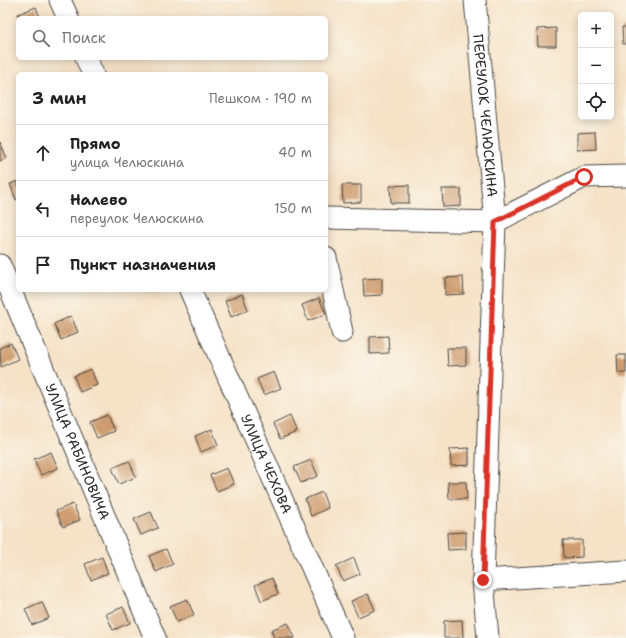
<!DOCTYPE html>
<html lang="ru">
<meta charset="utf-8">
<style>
:root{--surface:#fff;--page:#f6f6f6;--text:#222;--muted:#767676;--line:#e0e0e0}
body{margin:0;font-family:"Shantell Sans",sans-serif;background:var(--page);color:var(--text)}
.controls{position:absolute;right:12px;top:12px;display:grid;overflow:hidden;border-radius:6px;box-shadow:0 2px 10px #0003}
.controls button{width:36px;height:36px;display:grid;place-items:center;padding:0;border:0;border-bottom:1px solid var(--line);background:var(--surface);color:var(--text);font:20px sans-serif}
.stop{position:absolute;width:12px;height:12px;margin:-9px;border:3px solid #d93025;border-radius:50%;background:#fff}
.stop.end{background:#d93025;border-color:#fff;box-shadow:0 1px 4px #0008}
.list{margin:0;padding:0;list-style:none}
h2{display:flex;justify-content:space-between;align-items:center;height:52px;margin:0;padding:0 16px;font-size:17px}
h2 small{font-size:13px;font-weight:400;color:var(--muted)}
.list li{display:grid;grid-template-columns:26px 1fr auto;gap:12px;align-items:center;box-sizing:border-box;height:56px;padding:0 16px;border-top:1px solid var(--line)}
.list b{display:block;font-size:15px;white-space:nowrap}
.list p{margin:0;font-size:13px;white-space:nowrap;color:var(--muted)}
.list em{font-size:13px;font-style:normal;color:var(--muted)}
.icon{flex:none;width:22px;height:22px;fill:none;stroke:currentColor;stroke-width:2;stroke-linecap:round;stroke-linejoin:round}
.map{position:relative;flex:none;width:626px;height:638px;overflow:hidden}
.search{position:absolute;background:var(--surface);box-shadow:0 2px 10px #0003;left:16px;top:16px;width:312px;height:44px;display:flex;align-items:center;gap:10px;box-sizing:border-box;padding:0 14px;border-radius:6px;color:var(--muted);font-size:15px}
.panel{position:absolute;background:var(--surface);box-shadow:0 2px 10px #0003;left:16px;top:72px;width:312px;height:220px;border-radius:6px}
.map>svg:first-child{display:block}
.building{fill:#ce9c70}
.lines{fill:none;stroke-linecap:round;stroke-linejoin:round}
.minor-casing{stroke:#494642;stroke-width:23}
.minor{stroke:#fff;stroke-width:21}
.route{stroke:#d93025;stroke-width:5}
.labels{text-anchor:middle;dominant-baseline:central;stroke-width:3.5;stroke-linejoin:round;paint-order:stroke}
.street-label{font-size:14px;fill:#2b2b2b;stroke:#fbf7ec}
</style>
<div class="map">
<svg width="626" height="638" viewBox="0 0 626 638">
<rect width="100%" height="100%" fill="#fbf7ec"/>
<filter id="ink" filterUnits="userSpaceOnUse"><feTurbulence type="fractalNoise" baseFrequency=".025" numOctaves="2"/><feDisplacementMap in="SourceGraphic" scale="8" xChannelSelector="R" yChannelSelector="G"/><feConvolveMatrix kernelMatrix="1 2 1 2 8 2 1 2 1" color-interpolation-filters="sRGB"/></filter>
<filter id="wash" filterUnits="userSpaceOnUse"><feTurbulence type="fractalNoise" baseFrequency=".012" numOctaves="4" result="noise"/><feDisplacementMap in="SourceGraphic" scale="16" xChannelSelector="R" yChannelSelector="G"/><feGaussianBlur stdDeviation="0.9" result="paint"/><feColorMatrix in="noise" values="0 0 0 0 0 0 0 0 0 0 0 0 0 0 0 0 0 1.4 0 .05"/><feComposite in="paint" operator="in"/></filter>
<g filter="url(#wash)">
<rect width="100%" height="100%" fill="#f5e2c7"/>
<g id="blocks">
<g class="building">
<path d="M36 7 40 18H20L18 14Z"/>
<path d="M622 27H626V44H623Z"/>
<path d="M556 28V46H538L537 29Z"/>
<path d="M595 132 596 149 577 150V133Z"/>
<path d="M0 142 7 158 0 161Z"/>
<path d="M18 181V199L16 200 10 184Z"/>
<path d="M342 185H361V202L343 203Z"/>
<path d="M409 185V203H391L390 186Z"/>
<path d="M442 189H461V206L443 207Z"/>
<path d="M463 277 464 294 445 295V278Z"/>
<path d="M382 278V295L364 296 363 279Z"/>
<path d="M242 294 248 310 231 317 225 301Z"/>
<path d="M319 298 326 314 308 321 302 305Z"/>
<path d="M71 316 78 332 61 340 54 324Z"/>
<path d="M388 336 389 353 370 354V337Z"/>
<path d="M11 343 18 359 1 367 0 348Z"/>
<path d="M447 348H466V365L448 366Z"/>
<path d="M617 355H626V373H618Z"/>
<path d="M91 369 97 385 80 392 74 376Z"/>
<path d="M274 372 281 388 264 395 257 379Z"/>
<path d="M107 415 114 431 97 438 90 422Z"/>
<path d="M290 416 297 432 280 439 273 424Z"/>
<path d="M212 429 218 445 201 452 195 436Z"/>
<path d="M469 448V465L451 466 450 449Z"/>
<path d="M51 452 58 468 41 475 34 459Z"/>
<path d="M311 460 318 476 301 483 294 467Z"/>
<path d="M129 461 136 477 119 484 112 468Z"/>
<path d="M227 468 234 484 217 491 210 475Z"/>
<path d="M448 482H466L467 499H449Z"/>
<path d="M322 492 328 508 311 516 305 499Z"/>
<path d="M73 504 80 520 63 527 56 511Z"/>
<path d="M151 512 158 528 141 535 134 519Z"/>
<path d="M466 532V549L448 550 447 533Z"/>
<path d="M563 540H582V557L564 558Z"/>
<path d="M166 549 173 564 156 572 149 556Z"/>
<path d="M102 557 108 573 91 580 85 564Z"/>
<path d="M354 558 360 574 343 581 336 566Z"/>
<path d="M272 578 278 594 261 601 255 585Z"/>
<path d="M368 594 375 610 358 617 351 601Z"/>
<path d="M187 599 194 615 177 622 170 606Z"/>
<path d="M42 602 49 618 32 625 25 609Z"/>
<path d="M123 607 130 623 113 630 106 614Z"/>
<path d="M462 620 463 638H444V621Z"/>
<path d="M288 623 295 638H274L271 630Z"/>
</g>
</g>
</g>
<g filter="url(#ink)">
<use href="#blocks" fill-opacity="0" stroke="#494642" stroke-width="1"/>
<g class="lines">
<g class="minor-casing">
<g id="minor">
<path d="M60 0 68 18"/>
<path id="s1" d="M475 0 495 222 483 580 488 638"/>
<path d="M86 58 93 74"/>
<path d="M326 218 495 222 584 177 626 176"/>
<path d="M326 258 342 332"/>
<path id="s2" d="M0 265 155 638"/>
<path id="s3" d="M190 290 343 638"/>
<path d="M483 580 626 571"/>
</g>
</g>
<use href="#minor" class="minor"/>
</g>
</g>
<g class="lines" filter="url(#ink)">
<path class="route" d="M483 580 495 222 584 177"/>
</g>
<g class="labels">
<g class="street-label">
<text stroke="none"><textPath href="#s1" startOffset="116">ПЕРЕУЛОК ЧЕЛЮСКИНА</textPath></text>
<text stroke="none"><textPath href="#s2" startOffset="202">УЛИЦА РАБИНОВИЧА</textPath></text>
<text stroke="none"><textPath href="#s3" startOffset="190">УЛИЦА ЧЕХОВА</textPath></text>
</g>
</g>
</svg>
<div class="controls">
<button>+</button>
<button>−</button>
<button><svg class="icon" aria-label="locate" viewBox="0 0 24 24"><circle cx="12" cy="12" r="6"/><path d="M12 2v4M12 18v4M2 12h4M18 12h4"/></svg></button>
</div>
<div class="stop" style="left:584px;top:177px"></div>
<div class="stop end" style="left:483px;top:580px"></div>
<div class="search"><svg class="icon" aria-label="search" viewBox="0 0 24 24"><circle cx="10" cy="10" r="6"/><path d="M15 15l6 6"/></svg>Поиск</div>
<section class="panel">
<h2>3 мин<small>Пешком · 190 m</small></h2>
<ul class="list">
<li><svg class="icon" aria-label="ahead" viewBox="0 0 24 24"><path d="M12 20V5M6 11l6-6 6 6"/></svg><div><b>Прямо</b><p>улица Челюскина</p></div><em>40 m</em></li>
<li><svg class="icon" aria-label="left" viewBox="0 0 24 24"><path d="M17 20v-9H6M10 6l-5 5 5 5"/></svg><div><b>Налево</b><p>переулок Челюскина</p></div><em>150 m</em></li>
<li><svg class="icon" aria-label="arrive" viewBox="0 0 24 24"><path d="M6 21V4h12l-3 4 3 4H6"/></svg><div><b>Пункт назначения</b></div></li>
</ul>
</section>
</div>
